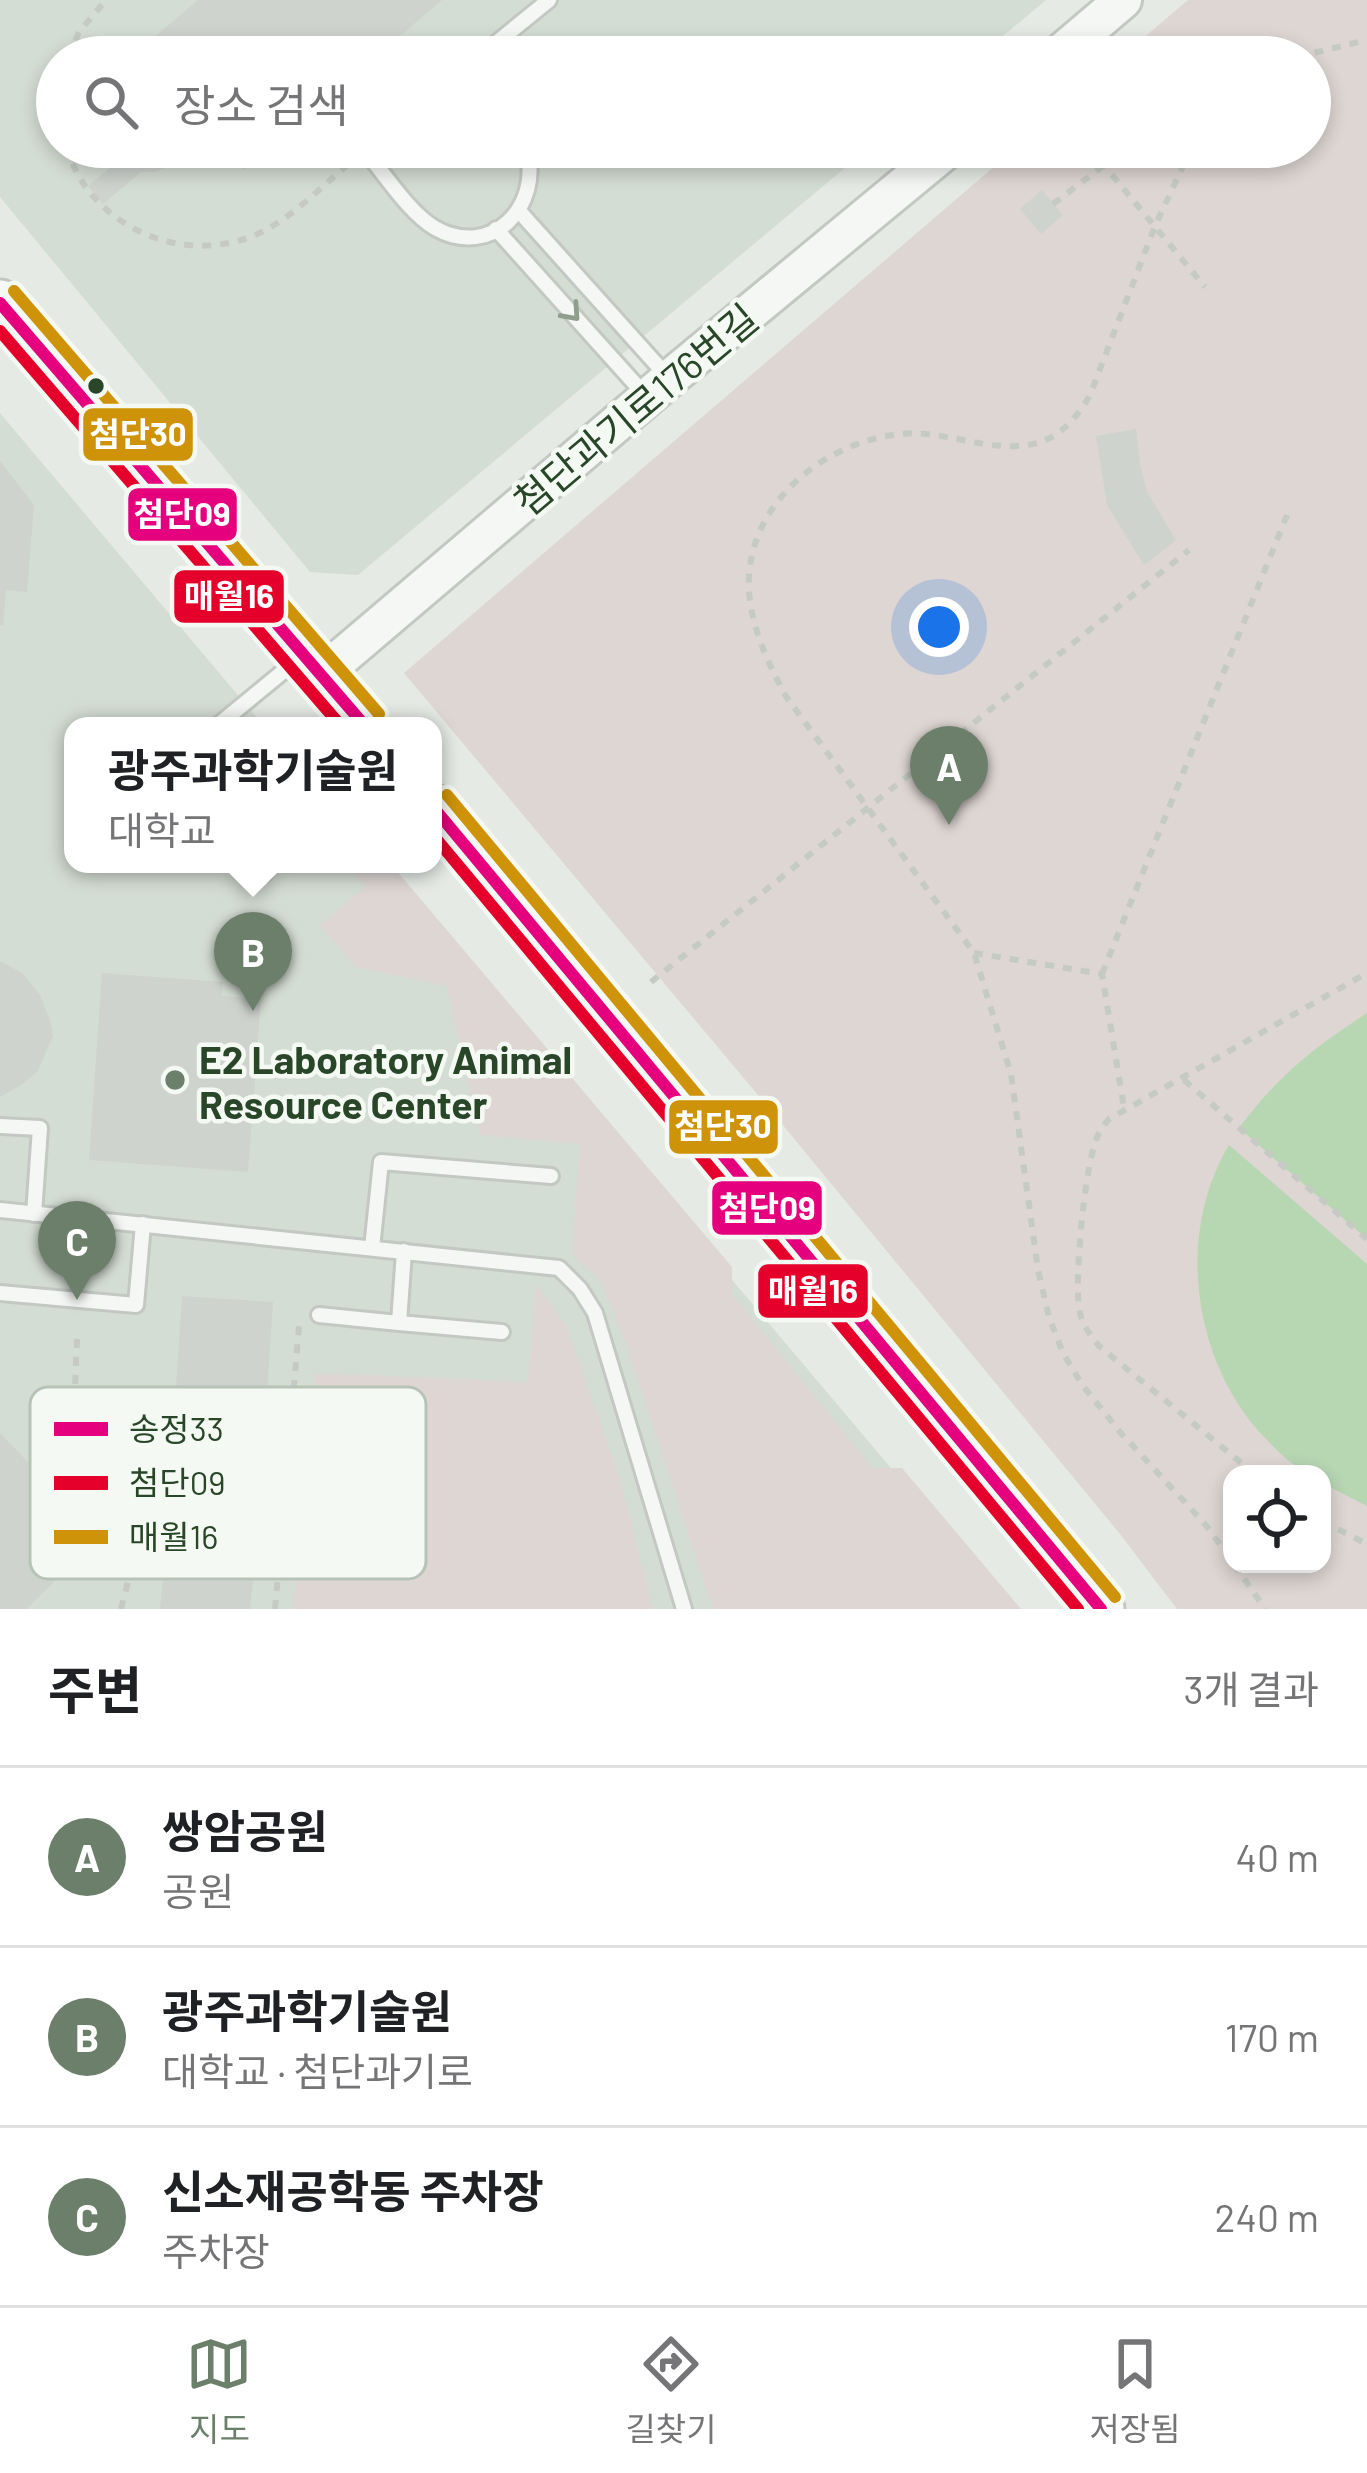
<!DOCTYPE html>
<html lang="ko">
<meta charset="utf-8">
<style>
:root{--surface:#fff;--page:#f6f6f6;--text:#202124;--muted:#757577;--line:#e0e0e0;--accent:#6b7f6b}
body{margin:0;font-family:Barlow,"Noto Sans KR",sans-serif;background:var(--page);color:var(--text)}
.controls{position:absolute;right:36px;bottom:36px;display:grid;overflow:hidden;border-radius:24px;box-shadow:0 6px 18px #0003}
.controls button{width:108px;height:108px;display:grid;place-items:center;padding:0;border:0;border-bottom:3px solid var(--line);background:var(--surface);color:var(--text);font:60px sans-serif}
.you{position:absolute;left:939px;top:627px;width:42px;height:42px;margin:-30px;border:9px solid #fff;border-radius:50%;background:#1a73e8;box-shadow:0 0 0 18px #1a73e833}
.badge{display:grid;place-items:center;width:78px;height:78px;border-radius:50%;background:var(--accent);color:#fff;font-size:39px;font-weight:700}
.pin{position:absolute;translate:-50% -99px;filter:drop-shadow(0 3px 6px #0008)}
.pin::after{content:'';position:absolute;top:63px;width:42px;height:36px;background:inherit;clip-path:polygon(0 0,100% 0,50% 100%)}
.popup{position:absolute;left:64px;top:717px;width:378px;height:156px;box-sizing:border-box;display:grid;place-content:center;border-radius:24px;background:var(--surface);filter:drop-shadow(0 3px 9px #0005);font-size:39px;white-space:nowrap;color:var(--muted)}
.popup b{font-size:45px;color:var(--text)}
.popup::after{content:'';position:absolute;left:50%;top:100%;margin-left:-24px;border:24px solid transparent;border-top-color:var(--surface)}
.list{margin:0;padding:0;list-style:none}
h2{display:flex;justify-content:space-between;align-items:center;height:156px;margin:0;padding:0 48px;font-size:51px}
h2 small{font-size:39px;font-weight:400;color:var(--muted)}
.list li{display:grid;grid-template-columns:78px 1fr auto;gap:36px;align-items:center;box-sizing:border-box;height:180px;padding:0 48px;border-top:3px solid var(--line)}
.list b{display:block;font-size:45px;white-space:nowrap}
.list p{margin:0;font-size:39px;white-space:nowrap;color:var(--muted)}
.list em{font-size:39px;font-style:normal;color:var(--muted)}
.icon{flex:none;width:66px;height:66px;fill:none;stroke:currentColor;stroke-width:2;stroke-linecap:round;stroke-linejoin:round}
.map{position:relative;flex:none;width:1367px;height:1609px;overflow:hidden}
.search{position:absolute;background:var(--surface);box-shadow:0 6px 18px #0003;left:36px;right:36px;top:36px;height:132px;display:flex;align-items:center;gap:30px;box-sizing:border-box;padding:0 42px;border-radius:66px;color:var(--muted);font-size:45px}
.sheet{height:696px;background:var(--surface)}
nav{display:flex;justify-content:space-around;align-items:center;box-sizing:border-box;height:168px;border-top:3px solid var(--line);background:var(--surface);font-size:33px;color:var(--muted)}
nav a{display:grid;justify-items:center;gap:6px}
nav .on{color:var(--accent)}
.map>svg:first-child{display:block}
.built{fill:#d4ddd3}
.green{fill:#ddd6d3;fill-rule:evenodd}
.water{fill:#b7d6b2}
.building{fill:#ced3ce}
.lines{fill:none;stroke-linecap:round;stroke-linejoin:round}
.service-casing{stroke:#c3c8c3;stroke-width:20}
.tertiary-casing{stroke:#c3c8c3;stroke-width:42}
.primary-casing{stroke:#c2c8c1;stroke-width:51}
.path{stroke:#c5cac4;stroke-width:6;stroke-dasharray:9 9;stroke-linecap:butt}
.service{stroke:#f5f7f4;stroke-width:14}
.tertiary{stroke:#f5f7f4;stroke-width:36}
.primary{stroke:#f8f8f8;stroke-width:45}
.bus-1-casing{stroke:#f4f9f3;stroke-width:21}
.bus-2-casing{stroke:#f4f9f3;stroke-width:21}
.bus-3-casing{stroke:#f4f9f3;stroke-width:21}
.bus-1{stroke:#e5007d;stroke-width:12}
.bus-2{stroke:#e4002b;stroke-width:12}
.bus-3{stroke:#ce9308;stroke-width:12}
.oneway{stroke:#909e8e}
.bus-dot{fill:#2a4629;stroke:#f4f9f3;stroke-width:4.5}
.poi-dot{fill:#6b7f6b;stroke:#f4f9f3;stroke-width:4.5}
.labels{text-anchor:middle;dominant-baseline:central;stroke-width:9;stroke-linejoin:round;paint-order:stroke}
.street-label{font-size:39px;fill:#2a4629;stroke:#f4f9f3}
.poi-label{font-size:39px;font-weight:bold;fill:#2a4629;stroke:#f4f9f3;text-anchor:start}
.key{fill:#f4f9f3;stroke:#b7c3b6;stroke-width:3}
.key-label{font-size:33px;fill:#2a4629}
.line-badge{stroke:#f4f9f3;stroke-width:4.5}
.badge-label{font-size:33px;text-anchor:middle;font-weight:bold;fill:#fff}
</style>
<div class="map">
<svg width="1367" height="1609" viewBox="0 0 1367 1609">
<rect width="100%" height="100%" fill="#e5eae5"/>
<g class="built">
<path d="M0 0H1046L978 57H57V147H870L358 575 310 572 0 197Z"/>
<path d="M0 413 264 726H73V864H381L1010 1609H0Z"/>
</g>
<g class="green">
<path d="M1188 0H1367V1609H1177L1120 1534 763 1101 404 673 1017 147H1310V57H1121ZM1232 1474H1322V1564H1232Z"/>
<path d="M347 864H391L732 1267V1294L873 1468H902L1021 1609H713L627 1346 601 1281 572 1254 580 1144 480 1135 447 986 356 967 320 925 365 887Z"/>
<path d="M537 1285 567 1327 620 1479 653 1609H293L315 1373 528 1382Z"/>
</g>
<g class="water">
<path d="M1367 1013V1239L1239 1128C1280 1074 1311 1050 1367 1013Z"/>
<path d="M1229 1145 1367 1264V1506L1322 1483V1474C1300 1474 1283 1457 1268 1441 1194 1367 1174 1237 1229 1145Z"/>
</g>
<g class="building">
<path d="M198 0H442L393 42 406 57H147L140 49Z"/>
<path d="M112 147H188V152L174 164 155 172H141L103 204 88 186 122 158Z"/>
<path d="M223 147H269L243 170Z"/>
<path d="M1042 190 1063 215 1041 234 1020 209Z"/>
<path d="M1136 429 1140 464 1147 492 1176 540 1144 565 1107 505 1096 436Z"/>
<path d="M0 461 34 505 27 592 6 590 3 625H0Z"/>
<path d="M0 961 22 973 40 995 50 1020 53 1036 38 1071 21 1085 0 1097Z"/>
<path d="M102 973 223 982 222 996 261 999 248 1172 89 1160Z"/>
<path d="M182 1296 273 1302 257 1549 166 1543Z"/>
<path d="M0 1433 100 1537 26 1609H0Z"/>
<path d="M164 1571 253 1580 250 1609H160Z"/>
</g>
<g class="lines">
<g class="service-casing">
<g id="service">
<path d="M479 57 549 0"/>
<path d="M370 147 365 151C385 174 409 213 435 228 491 260 544 206 526 147"/>
<path d="M519 211 666 375"/>
<path d="M496 229 645 395"/>
<path d="M217 726 296 661"/>
<path d="M258 864 265 873"/>
<path d="M0 1126 40 1128 34 1214"/>
<path d="M0 1210 559 1268 580 1289 595 1313 684 1609"/>
<path d="M372 1248 381 1162 551 1176"/>
<path d="M0 1293 136 1305 143 1224"/>
<path d="M319 1315 399 1323 404 1251"/>
<path d="M399 1323 502 1332"/>
</g>
</g>
<g class="tertiary-casing">
<g id="tertiary">
<path d="M1056 57 1123 0"/>
<path d="M322 674 669 379 950 147"/>
</g>
</g>
<g class="primary-casing">
<g id="primary">
<path d="M0 303 365 726"/>
<path d="M433 807 1101 1609"/>
</g>
</g>
<g class="path">
<path d="M68 57 79 32 106 0"/>
<path d="M1297 57 1367 40"/>
<path d="M66 147C92 232 194 272 271 227 297 212 327 182 351 162"/>
<path d="M1089 147 1205 287"/>
<path d="M1192 147 1155 226 1090 395C1078 416 1062 436 1037 443 991 455 946 429 900 434 817 443 738 513 750 601 755 636 769 664 785 695L974 953 1011 1074 1038 1270 1049 1317 1063 1353 1083 1386 1120 1432 1205 1524 1232 1561"/>
<path d="M1053 204 1103 166"/>
<path d="M974 953 1102 974 1124 1108"/>
<path d="M1102 974 1287 515"/>
<path d="M651 982 1189 550"/>
<path d="M1184 1080 1367 1239"/>
<path d="M77 1339 73 1433C100 1467 134 1506 136 1551"/>
<path d="M1255 1474 1099 1346C1091 1336 1083 1326 1080 1313 1073 1285 1085 1171 1095 1143 1098 1133 1103 1126 1109 1119L1367 973"/>
<path d="M1322 1521 1367 1544"/>
<path d="M1234 1564 1265 1609"/>
<path d="M121 1609 136 1551 279 1563 299 1326"/>
<path d="M275 1609 279 1563"/>
</g>
<use href="#service" class="service"/>
<use href="#tertiary" class="tertiary"/>
<use href="#primary" class="primary"/>
<g class="bus-1-casing">
<g id="bus-1">
<path d="M0 303 365 726"/>
<path d="M433 807 1101 1609"/>
</g>
</g>
<g class="bus-2-casing">
<g id="bus-2">
<path d="M0 331 341 726"/>
<path d="M433 835 1078 1609"/>
</g>
</g>
<g class="bus-3-casing">
<g id="bus-3">
<path d="M14 291 379 714"/>
<path d="M447 795 1115 1597"/>
</g>
</g>
<use href="#bus-1" class="bus-1"/>
<use href="#bus-2" class="bus-2"/>
<use href="#bus-3" class="bus-3"/>
</g>
<defs><path id="oneway-chevron" d="M-2-3.5L2.5 0L-2 3.5" fill="none" stroke-width="1.6" stroke-linecap="round" stroke-linejoin="round" transform="scale(3)"/></defs>
<use class="oneway" href="#oneway-chevron" transform="translate(572 313) rotate(48)"/>
<circle class="bus-dot" cx="96" cy="386" r="10"/>
<circle class="poi-dot" cx="175" cy="1080" r="12"/>
<g class="labels">
<g class="street-label">
<text transform="translate(635 409) rotate(-40)">첨단과기로176번길</text>
</g>
<g class="poi-label">
<text x="199" y="1058">E2 Laboratory Animal<tspan x="199" dy="45">Resource Center</tspan></text>
</g>
</g>
<rect x="30" y="1387" width="396" height="192" rx="18" class="key"/>
<rect x="54" y="1422" width="54" height="14" fill="#e5007d"/>
<rect x="54" y="1476" width="54" height="14" fill="#e4002b"/>
<rect x="54" y="1530" width="54" height="14" fill="#ce9308"/>
<g class="key-label">
<text x="129" y="1441">송정33</text>
<text x="129" y="1495">첨단09</text>
<text x="129" y="1549">매월16</text>
</g>
<g class="line-badge">
<rect x="81" y="406" width="114" height="57" rx="12" fill="#ce9308"/>
<rect x="126" y="486" width="113" height="57" rx="12" fill="#e5007d"/>
<rect x="172" y="568" width="114" height="57" rx="12" fill="#e4002b"/>
<rect x="667" y="1098" width="113" height="58" rx="12" fill="#ce9308"/>
<rect x="710" y="1179" width="114" height="58" rx="12" fill="#e5007d"/>
<rect x="756" y="1262" width="114" height="58" rx="12" fill="#e4002b"/>
</g>
<g class="badge-label">
<text x="138" y="446">첨단30</text>
<text x="182" y="526">첨단09</text>
<text x="229" y="608">매월16</text>
<text x="723" y="1138">첨단30</text>
<text x="767" y="1220">첨단09</text>
<text x="813" y="1303">매월16</text>
</g>
</svg>
<div class="controls">
<button><svg class="icon" aria-label="locate" viewBox="0 0 24 24"><circle cx="12" cy="12" r="6"/><path d="M12 2v4M12 18v4M2 12h4M18 12h4"/></svg></button>
</div>
<div class="you"></div>
<div class="pin badge" style="left:949px;top:825px">A</div>
<div class="pin badge" style="left:253px;top:1011px">B</div>
<div class="popup"><b>광주과학기술원</b>대학교</div>
<div class="pin badge" style="left:77px;top:1300px">C</div>
<div class="search"><svg class="icon" aria-label="search" viewBox="0 0 24 24"><circle cx="10" cy="10" r="6"/><path d="M15 15l6 6"/></svg>장소 검색</div>
</div>
<section class="sheet">
<h2>주변<small>3개 결과</small></h2>
<ul class="list">
<li><span class="badge">A</span><div><b>쌍암공원</b><p>공원</p></div><em>40 m</em></li>
<li><span class="badge">B</span><div><b>광주과학기술원</b><p>대학교 · 첨단과기로</p></div><em>170 m</em></li>
<li><span class="badge">C</span><div><b>신소재공학동 주차장</b><p>주차장</p></div><em>240 m</em></li>
</ul>
</section>
<nav>
<a class="on"><svg class="icon" aria-label="map" viewBox="0 0 24 24"><path d="M3 6l6-2 6 2 6-2v14l-6 2-6-2-6 2zM9 4v14M15 6v14"/></svg>지도</a>
<a><svg class="icon" aria-label="directions" viewBox="0 0 24 24"><path d="M12 3l9 9-9 9-9-9zM9 14v-3h6M13 9l2 2-2 2"/></svg>길찾기</a>
<a><svg class="icon" aria-label="saved" viewBox="0 0 24 24"><path d="M7 4h10v16l-5-4-5 4z"/></svg>저장됨</a>
</nav>
